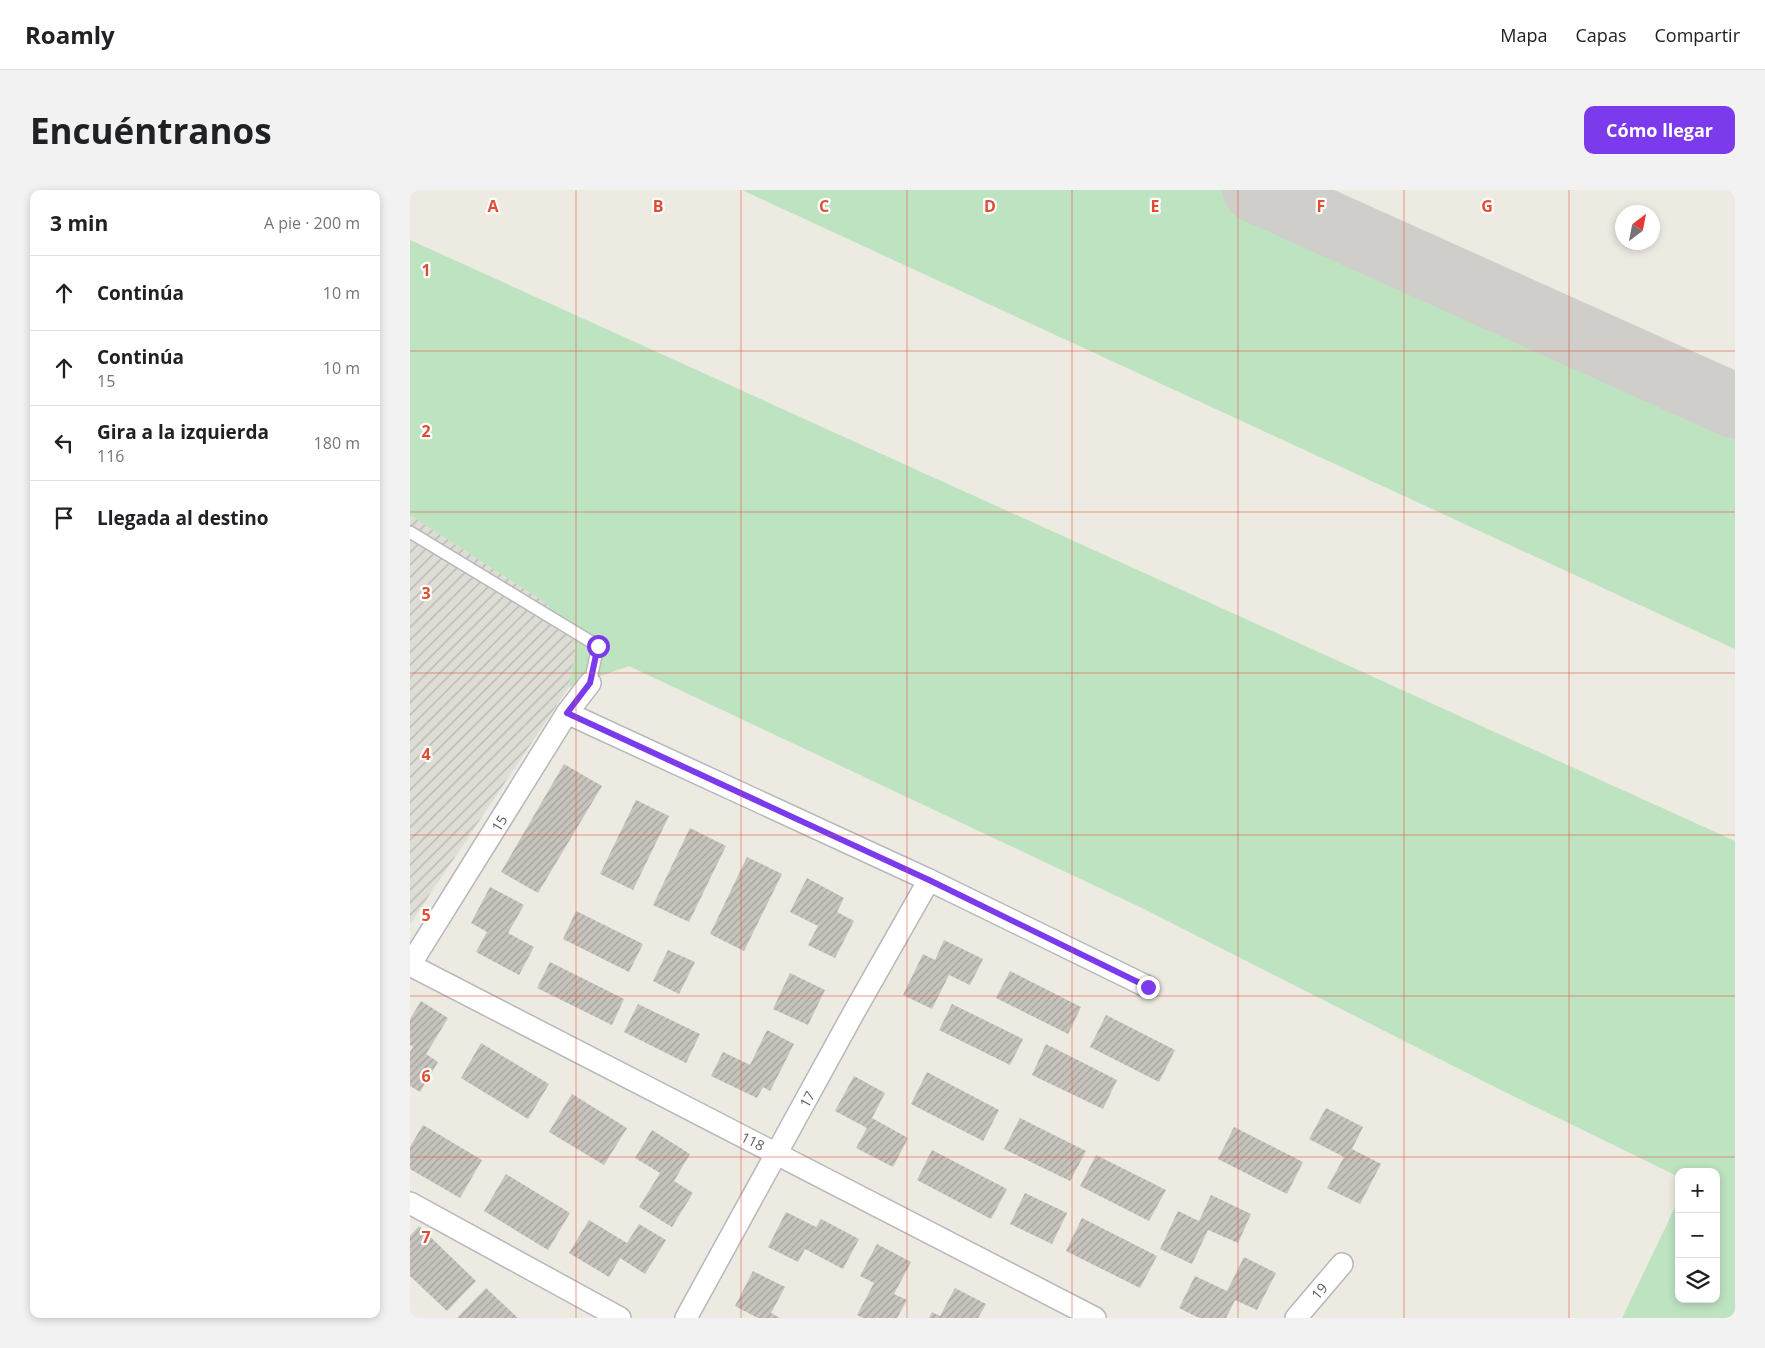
<!DOCTYPE html>
<html lang="es">
<meta charset="utf-8">
<style>
:root{--surface:#fff;--page:#f2f2f2;--text:#202124;--muted:#757577;--line:#e0e0e0;--accent:#7c3aed}
body{margin:0;font-family:"Open Sans",sans-serif;background:var(--page);color:var(--text)}
.controls{position:absolute;right:15px;bottom:15px;display:grid;overflow:hidden;border-radius:10px;box-shadow:0 2px 8px #0003}
.controls button{width:45px;height:45px;display:grid;place-items:center;padding:0;border:0;border-bottom:1px solid var(--line);background:var(--surface);color:var(--text);font:25px sans-serif}
.compass{position:absolute;left:1205px;top:15px;width:45px;height:45px;border-radius:50%;background:var(--surface);box-shadow:0 2px 8px #0003;rotate:32deg}
.stop{position:absolute;width:15px;height:15px;margin:-11px;border:4px solid #7c3aed;border-radius:50%;background:#fff}
.stop.end{background:#7c3aed;border-color:#fff;box-shadow:0 1px 5px #0008}
.list{margin:0;padding:0;list-style:none}
h2{display:flex;justify-content:space-between;align-items:center;height:65px;margin:0;padding:0 20px;font-size:21px}
h2 small{font-size:16px;font-weight:400;color:var(--muted)}
.list li{display:grid;grid-template-columns:32px 1fr auto;gap:15px;align-items:center;box-sizing:border-box;height:75px;padding:0 20px;border-top:1px solid var(--line)}
.list b{display:block;font-size:19px;white-space:nowrap}
.list p{margin:0;font-size:16px;white-space:nowrap;color:var(--muted)}
.list em{font-size:16px;font-style:normal;color:var(--muted)}
.icon{flex:none;width:28px;height:28px;fill:none;stroke:currentColor;stroke-width:2;stroke-linecap:round;stroke-linejoin:round}
.map{position:relative;flex:none;width:1325px;height:1128px;overflow:hidden;border-radius:10px}
header{display:flex;align-items:center;gap:30px;box-sizing:border-box;height:70px;padding:0 25px;background:var(--surface);border-bottom:1px solid var(--line)}
header strong{font-size:24px}
nav{display:flex;gap:28px;margin-inline-start:auto;font-size:18px}
.intro{display:flex;align-items:center;justify-content:space-between;box-sizing:border-box;height:120px;padding:0 30px}
h1{margin:0;font-size:35px}
.button{padding:12px 22px;border-radius:10px;background:var(--accent);color:#fff;font-size:18px;font-weight:700}
main{display:flex;gap:30px;padding:0 30px}
aside{flex:1;background:var(--surface);border-radius:10px;box-shadow:0 2px 8px #0003}
.map>svg:first-child{display:block}
.industrial{fill:url(#industrial-furrows)}
.green{fill:#bee3c1}
.lines{fill:none;stroke-linecap:round;stroke-linejoin:round}
.taxiway{stroke:#cfceca;stroke-width:65}
.building{fill:url(#building-hatch)}
.service-casing{stroke:#b7b8bd;stroke-width:14}
.minor-casing{stroke:#b7b8bd;stroke-width:24}
.service{stroke:#fff;stroke-width:11}
.minor{stroke:#fff;stroke-width:21}
.route{stroke:#7c3aed;stroke-width:6}
.grid{fill:none;stroke:#e04d33;stroke-width:1;stroke-opacity:0.55}
.labels{text-anchor:middle;dominant-baseline:central;stroke-width:4.5;stroke-linejoin:round;paint-order:stroke}
.street-label{font-size:14px;fill:#5a5c61;stroke:#fff}
.grid-label{font-size:16px;text-anchor:middle;font-weight:bold;fill:#e04d33;stroke:#fff;stroke-width:4.5;stroke-linejoin:round;paint-order:stroke}
</style>
<header>
<strong>Roamly</strong>
<nav><a>Mapa</a><a>Capas</a><a>Compartir</a></nav>
</header>
<div class="intro"><h1>Encuéntranos</h1><a class="button">Cómo llegar</a></div>
<main>
<aside>
<h2>3 min<small>A pie · 200 m</small></h2>
<ul class="list">
<li><svg class="icon" aria-label="ahead" viewBox="0 0 24 24"><path d="M12 20V5M6 11l6-6 6 6"/></svg><div><b>Continúa</b></div><em>10 m</em></li>
<li><svg class="icon" aria-label="ahead" viewBox="0 0 24 24"><path d="M12 20V5M6 11l6-6 6 6"/></svg><div><b>Continúa</b><p>15</p></div><em>10 m</em></li>
<li><svg class="icon" aria-label="left" viewBox="0 0 24 24"><path d="M17 20v-9H6M10 6l-5 5 5 5"/></svg><div><b>Gira a la izquierda</b><p>116</p></div><em>180 m</em></li>
<li><svg class="icon" aria-label="arrive" viewBox="0 0 24 24"><path d="M6 21V4h12l-3 4 3 4H6"/></svg><div><b>Llegada al destino</b></div></li>
</ul>
</aside>
<div class="map">
<svg width="1325" height="1128" viewBox="0 0 1325 1128">
<defs>
<pattern id="industrial-furrows" width="10" height="10" patternUnits="userSpaceOnUse" patternTransform="scale(1.25)"><rect width="10" height="10" fill="#dddcd5"/><path d="M-1 1l2-2M0 10L10 0M9 11l2-2" fill="none" stroke="#b6b6b0"/></pattern>
<pattern id="building-hatch" width="6" height="6" patternUnits="userSpaceOnUse" patternTransform="scale(1.25)"><rect width="6" height="6" fill="#c7c4be"/><path d="M-1 1l2-2M0 6l6-6M5 7l2-2" fill="none" stroke="#a5a29e"/></pattern>
</defs>
<rect width="100%" height="100%" fill="#eceae1"/>
<path class="industrial" d="M0 325 136 413 166 455 159 497 0 734Z"/>
<g class="green">
<path d="M332 0H815L1325 239V459Z"/>
<path d="M0 50 1325 651V1128H1212L1269 1009V1109H1306V982H1269V987L1081 895 732 718 219 476 159 497 166 455 136 413 0 325Z"/>
</g>
<g class="lines">
<path class="taxiway" d="M845 0 1325 216"/>
</g>
<g class="building">
<path d="M154 574 192 596 128 703 91 682Z"/>
<path d="M226 610 259 626 223 700 190 684Z"/>
<path d="M280 638 316 656 279 732 243 715Z"/>
<path d="M337 667 372 684 334 761 300 744Z"/>
<path d="M397 688 434 708 427 722 444 731 425 768 398 755 408 736 380 722Z"/>
<path d="M80 697 114 715 98 743 124 757 109 785 66 762 77 742 61 733Z"/>
<path d="M166 721 233 754 219 782 153 749Z"/>
<path d="M534 750 573 769 560 795 539 785 522 819 493 805 513 764 525 770Z"/>
<path d="M258 760 285 772 269 804 243 791Z"/>
<path d="M140 772 214 809 202 835 127 798Z"/>
<path d="M600 781 671 817 658 844 586 808Z"/>
<path d="M380 783 415 800 398 835 363 819Z"/>
<path d="M11 811 38 828 16 864 28 872 10 902 0 896V862L3 857 0 855V829Z"/>
<path d="M228 814 290 844 276 873 214 842Z"/>
<path d="M542 814 613 849 600 875 529 840Z"/>
<path d="M696 825 765 860 749 892 680 857Z"/>
<path d="M357 840 384 854 360 901 353 897 347 908 301 886 313 862 340 875Z"/>
<path d="M71 853 139 894 118 929 51 888Z"/>
<path d="M636 854 707 890 693 919 622 885Z"/>
<path d="M517 882 589 920 573 951 501 914Z"/>
<path d="M444 886 475 903 462 928 498 948 483 977 446 958 457 938 425 921Z"/>
<path d="M162 904 217 938 194 975 139 942Z"/>
<path d="M916 918 953 937 942 959 971 974 950 1014 917 998 934 967 899 949Z"/>
<path d="M610 928 676 961 660 991 594 959Z"/>
<path d="M13 935 72 970 50 1008 0 979V957Z"/>
<path d="M824 937 893 972 877 1004 808 969Z"/>
<path d="M242 940 280 964 264 991 283 1003 262 1037 229 1017 250 983 225 968Z"/>
<path d="M522 960 597 999 581 1029 507 990Z"/>
<path d="M686 965 756 1000 739 1031 670 996Z"/>
<path d="M96 984 160 1023 138 1060 74 1021Z"/>
<path d="M615 1003 657 1023 642 1054 600 1034Z"/>
<path d="M801 1005 841 1024 828 1053 798 1040 782 1074 750 1059 768 1021 789 1031Z"/>
<path d="M376 1022 406 1037 411 1029 449 1049 433 1079 395 1059 388 1072 358 1057Z"/>
<path d="M672 1028 747 1066 730 1098 656 1061Z"/>
<path d="M179 1030 217 1053 229 1034 256 1050 235 1084 210 1068 199 1087 159 1063Z"/>
<path d="M9 1036 66 1091 37 1121 0 1086V1046Z"/>
<path d="M467 1054 501 1072 484 1104 497 1110 487 1128H453L447 1125 464 1093 450 1086Z"/>
<path d="M834 1067 866 1083 847 1120 825 1110 816 1128H789L769 1118 785 1086 817 1101Z"/>
<path d="M343 1081 375 1097 361 1123 370 1128H348L325 1116Z"/>
<path d="M76 1098 108 1128H47Z"/>
<path d="M545 1098 576 1114 568 1128H519L522 1122 530 1126Z"/>
</g>
<g class="lines">
<g class="service-casing">
<path id="service" d="M0 342 188 456 180 493"/>
</g>
<g class="minor-casing">
<g id="minor">
<path d="M157 523 519 690 738 797"/>
<path d="M0 775 685 1128"/>
<path d="M0 775 157 523 180 493"/>
<path d="M0 1013 210 1128"/>
<path d="M276 1128 443 824 519 690"/>
<path d="M886 1128 932 1074"/>
</g>
</g>
<use href="#service" class="service"/>
<use href="#minor" class="minor"/>
</g>
<g class="lines">
<path class="route" d="M188 456 180 493 157 523 519 690 738 797"/>
</g>
<path class="grid" d="M166 0V1128M331 0V1128M497 0V1128M662 0V1128M828 0V1128M994 0V1128M1159 0V1128M0 161H1325M0 322H1325M0 483H1325M0 645H1325M0 806H1325M0 967H1325"/>
<g class="labels">
<g class="street-label">
<text transform="translate(89 633) rotate(-58)">15</text>
<text transform="translate(397 909) rotate(-61)">17</text>
<text transform="translate(343 951) rotate(27)">118</text>
<text transform="translate(909 1101) rotate(-49)">19</text>
</g>
</g>
<g class="grid-label">
<text x="83" y="22">A</text>
<text x="248" y="22">B</text>
<text x="414" y="22">C</text>
<text x="580" y="22">D</text>
<text x="745" y="22">E</text>
<text x="911" y="22">F</text>
<text x="1077" y="22">G</text>
<text x="16" y="86">1</text>
<text x="16" y="247">2</text>
<text x="16" y="409">3</text>
<text x="16" y="570">4</text>
<text x="16" y="731">5</text>
<text x="16" y="892">6</text>
<text x="16" y="1053">7</text>
</g>
</svg>
<div class="controls">
<button>+</button>
<button>−</button>
<button><svg class="icon" aria-label="layers" viewBox="0 0 24 24"><path d="M12 4l9 5-9 5-9-5zM3 14l9 5 9-5"/></svg></button>
</div>
<svg class="compass" viewBox="-18 -18 36 36"><path d="M0-13l5 13h-10z" fill="#e53935"/><path d="M0 13l5-13h-10z" fill="#757577"/></svg>
<div class="stop" style="left:188px;top:456px"></div>
<div class="stop end" style="left:738px;top:797px"></div>
</div>
</main>
